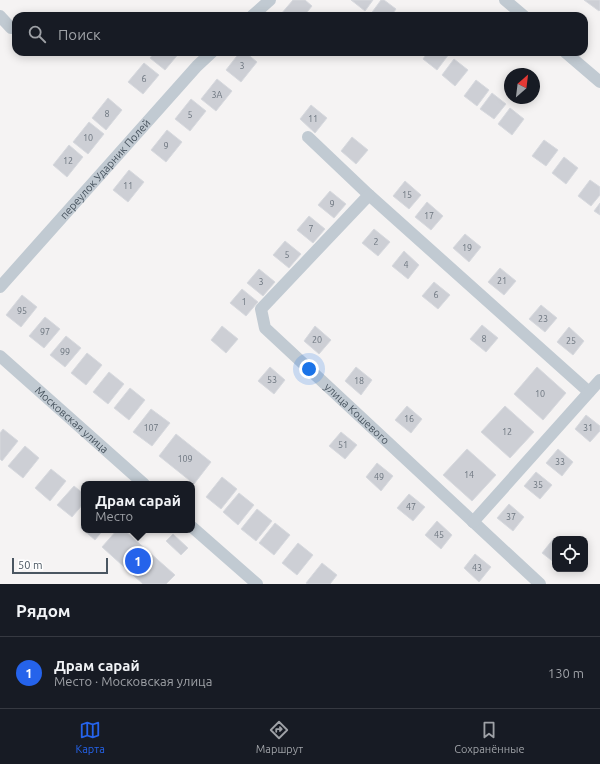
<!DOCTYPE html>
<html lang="ru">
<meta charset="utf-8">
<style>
:root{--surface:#171b24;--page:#20242c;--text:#f1f3f6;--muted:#9ea1a6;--line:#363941;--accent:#2563eb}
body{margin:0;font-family:Ubuntu,sans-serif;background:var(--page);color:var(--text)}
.controls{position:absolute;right:12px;bottom:12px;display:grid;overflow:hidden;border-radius:8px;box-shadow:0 2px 10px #0003}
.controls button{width:36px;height:36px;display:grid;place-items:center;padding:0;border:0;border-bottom:1px solid var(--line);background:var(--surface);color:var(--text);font:20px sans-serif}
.compass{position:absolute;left:504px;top:68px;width:36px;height:36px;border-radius:50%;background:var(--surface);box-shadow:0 2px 10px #0003;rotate:28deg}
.scale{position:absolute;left:12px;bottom:10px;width:96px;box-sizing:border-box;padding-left:4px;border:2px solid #4a5661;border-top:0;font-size:11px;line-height:14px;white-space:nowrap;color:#4a5661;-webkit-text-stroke:3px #fff;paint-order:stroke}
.you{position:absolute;left:309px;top:369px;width:14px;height:14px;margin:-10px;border:3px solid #fff;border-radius:50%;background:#1a73e8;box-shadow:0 0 0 6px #1a73e833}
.badge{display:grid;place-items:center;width:26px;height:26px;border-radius:50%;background:var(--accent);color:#fff;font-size:13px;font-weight:700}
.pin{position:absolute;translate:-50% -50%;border:2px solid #fff;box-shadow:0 1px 4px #0006}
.popup{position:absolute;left:81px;top:481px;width:114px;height:52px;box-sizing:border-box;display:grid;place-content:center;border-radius:8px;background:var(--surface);filter:drop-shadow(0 1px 3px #0005);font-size:13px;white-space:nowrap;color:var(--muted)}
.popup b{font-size:15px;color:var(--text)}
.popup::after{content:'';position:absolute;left:50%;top:100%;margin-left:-8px;border:8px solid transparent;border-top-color:var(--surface)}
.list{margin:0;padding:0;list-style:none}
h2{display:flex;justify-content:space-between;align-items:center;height:52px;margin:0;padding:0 16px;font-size:17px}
h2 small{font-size:13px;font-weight:400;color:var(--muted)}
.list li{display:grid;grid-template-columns:26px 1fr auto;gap:12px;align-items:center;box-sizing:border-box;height:72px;padding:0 16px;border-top:1px solid var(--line)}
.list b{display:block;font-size:15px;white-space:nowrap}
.list p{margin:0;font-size:13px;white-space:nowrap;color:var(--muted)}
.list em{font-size:13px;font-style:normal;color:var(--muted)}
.icon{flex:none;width:22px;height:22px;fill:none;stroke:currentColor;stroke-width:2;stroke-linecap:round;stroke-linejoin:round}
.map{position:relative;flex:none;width:600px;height:584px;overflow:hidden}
.search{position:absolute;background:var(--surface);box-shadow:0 2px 10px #0003;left:12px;right:12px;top:12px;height:44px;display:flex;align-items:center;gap:10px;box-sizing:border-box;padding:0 14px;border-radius:12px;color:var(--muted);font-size:15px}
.sheet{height:124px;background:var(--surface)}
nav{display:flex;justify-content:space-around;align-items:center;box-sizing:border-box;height:56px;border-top:1px solid var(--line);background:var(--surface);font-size:11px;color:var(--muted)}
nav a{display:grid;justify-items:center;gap:2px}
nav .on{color:var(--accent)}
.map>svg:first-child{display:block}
.building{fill:#cdcfd5;stroke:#d7d9de}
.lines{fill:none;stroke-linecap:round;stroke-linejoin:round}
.minor{stroke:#c1cad2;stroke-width:12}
.labels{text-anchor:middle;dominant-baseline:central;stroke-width:4;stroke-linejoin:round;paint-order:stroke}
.number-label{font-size:9px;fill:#6b747e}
.street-label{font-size:11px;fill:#4a5661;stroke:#fff}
</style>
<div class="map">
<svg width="600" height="584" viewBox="0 0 600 584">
<rect width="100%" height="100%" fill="#f5f3f3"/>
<g class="building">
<path d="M293 0H305L312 6 304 16H284L281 14Z"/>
<path d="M351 0H373L365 11Z"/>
<path d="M381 0H384L396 9 391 16H372L370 15Z"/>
<path d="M584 0H600V10L599 11Z"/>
<path d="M155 52H180L165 70 150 58Z"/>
<path d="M240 52H245L257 62 241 82 226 70Z"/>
<path d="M428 52H446L449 54 437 70 423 59Z"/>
<path d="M454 59 468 70 455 86 442 75Z"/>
<path d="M144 63 159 75 143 94 128 82Z"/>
<path d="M217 79 232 91 216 111 201 99Z"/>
<path d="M476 80 489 90 477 106 464 96Z"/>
<path d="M492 93 506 104 494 119 480 109Z"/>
<path d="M108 98 122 110 106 130 92 118Z"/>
<path d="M191 99 206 111 190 131 175 119Z"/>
<path d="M311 105 327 118 315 133 300 119Z"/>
<path d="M510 108 524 119 512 135 498 124Z"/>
<path d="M89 122 104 134 88 154 73 142Z"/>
<path d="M167 130 182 142 166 162 151 150Z"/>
<path d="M352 137 368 150 356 164 341 151Z"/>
<path d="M544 140 558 150 546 166 532 156Z"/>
<path d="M69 145 83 157 67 177 53 165Z"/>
<path d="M564 157 578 168 566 184 552 173Z"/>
<path d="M129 170 144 182 128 202 113 190Z"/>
<path d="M590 180 600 187V195L591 206 578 196Z"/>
<path d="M405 181 421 195 409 209 393 196Z"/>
<path d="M330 191 346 204 334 218 318 205Z"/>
<path d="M427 202 443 216 431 230 415 217Z"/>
<path d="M600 203V215L594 211Z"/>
<path d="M309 216 325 229 313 243 297 230Z"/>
<path d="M374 229 390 242 378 256 362 243Z"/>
<path d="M465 234 481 247 469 262 453 248Z"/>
<path d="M285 241 301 254 289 268 273 255Z"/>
<path d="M404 251 419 265 408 279 392 266Z"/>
<path d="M500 268 516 281 504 295 488 282Z"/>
<path d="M259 269 275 282 263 296 247 283Z"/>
<path d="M434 282 450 295 438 309 422 296Z"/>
<path d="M242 289 258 302 246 316 230 303Z"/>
<path d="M22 295 37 307 21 327 6 315Z"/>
<path d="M541 305 557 318 545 332 529 319Z"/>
<path d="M45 317 60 329 44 348 29 336Z"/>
<path d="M482 325 498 338 486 352 470 339Z"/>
<path d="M222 326 238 339 226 353 211 340Z"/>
<path d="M315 326 331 340 319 354 304 341Z"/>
<path d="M569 327 584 341 573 355 557 342Z"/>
<path d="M66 336 81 348 65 367 50 355Z"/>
<path d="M87 353 102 365 86 385 71 373Z"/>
<path d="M270 367 285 380 274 394 258 381Z"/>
<path d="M356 367 372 380 361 395 345 381Z"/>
<path d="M537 367 566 393 543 420 514 394Z"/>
<path d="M109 372 124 384 108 404 93 392Z"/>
<path d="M130 388 145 400 129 420 114 408Z"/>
<path d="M407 406 422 419 411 433 395 420Z"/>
<path d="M505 406 534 432 510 458 481 432Z"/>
<path d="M151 409 170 423 152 446 133 432Z"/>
<path d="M586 415 600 426V431L590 442 575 429Z"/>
<path d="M3 429 18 441 2 461 0 459V433Z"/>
<path d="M341 432 357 445 345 459 329 446Z"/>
<path d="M176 434 211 462 194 484 159 456Z"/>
<path d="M25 446 39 458 23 478 8 466Z"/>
<path d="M467 449 496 475 472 501 443 475Z"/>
<path d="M558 449 573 462 562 476 546 463Z"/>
<path d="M377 463 393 476 381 491 366 477Z"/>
<path d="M51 469 66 481 50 501 35 488Z"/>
<path d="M536 472 552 485 540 499 524 486Z"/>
<path d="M222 477 237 489 221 509 206 497Z"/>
<path d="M74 486 84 494V503L72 517 57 505Z"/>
<path d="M239 493 254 505 238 525 223 512Z"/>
<path d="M409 494 425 507 413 521 397 508Z"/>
<path d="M509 504 524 517 513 531 497 518Z"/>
<path d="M257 509 272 521 256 541 241 529Z"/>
<path d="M437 521 452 535 441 549 425 535Z"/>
<path d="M275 523 290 535 274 555 259 543Z"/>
<path d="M84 524V530H103L95 540 81 528Z"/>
<path d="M117 530H124L175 575 166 584H143L102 547Z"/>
<path d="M173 534 188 548 181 555 166 541Z"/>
<path d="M554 538 555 539V563L542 553Z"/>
<path d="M298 543 313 555 297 575 282 563Z"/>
<path d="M475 554 491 567 479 582 464 568Z"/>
<path d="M322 563 337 575 330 584H308L306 583Z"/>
</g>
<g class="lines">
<g class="minor">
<path d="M505 0 524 16"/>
<path d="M0 16 11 28"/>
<path d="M252 16 270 0"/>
<path d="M565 52 600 82"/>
<path d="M308 137 369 195 589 392"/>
<path id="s1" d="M369 195 261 309 265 328 540 584"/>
<path id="s2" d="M0 287 197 66 212 52"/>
<path id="s3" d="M0 356 144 484"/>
<path d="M473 522 600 380"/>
<path d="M192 527 257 584"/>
</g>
</g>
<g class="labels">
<g class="number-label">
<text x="242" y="66">3</text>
<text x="144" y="79">6</text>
<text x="217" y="95">3А</text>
<text x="107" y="114">8</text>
<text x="190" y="115">5</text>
<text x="313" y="119">11</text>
<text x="88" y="138">10</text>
<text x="166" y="146">9</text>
<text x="68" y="161">12</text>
<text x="128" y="186">11</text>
<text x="407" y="195">15</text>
<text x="332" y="204">9</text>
<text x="429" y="216">17</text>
<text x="311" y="229">7</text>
<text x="376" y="242">2</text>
<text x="467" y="248">19</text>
<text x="287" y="255">5</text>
<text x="406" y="265">4</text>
<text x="502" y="281">21</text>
<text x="261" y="282">3</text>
<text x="436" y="295">6</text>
<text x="244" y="302">1</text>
<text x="22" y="311">95</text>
<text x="543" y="319">23</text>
<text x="45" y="332">97</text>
<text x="484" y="339">8</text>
<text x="317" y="340">20</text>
<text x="571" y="341">25</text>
<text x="65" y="352">99</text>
<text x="272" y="380">53</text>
<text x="359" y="381">18</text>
<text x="540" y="394">10</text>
<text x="409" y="419">16</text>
<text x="151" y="428">107</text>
<text x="588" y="428">31</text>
<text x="507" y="432">12</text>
<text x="343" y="445">51</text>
<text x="185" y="459">109</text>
<text x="560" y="462">33</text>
<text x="469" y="475">14</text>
<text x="379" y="477">49</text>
<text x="538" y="485">35</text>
<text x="411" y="507">47</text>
<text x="511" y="517">37</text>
<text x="439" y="535">45</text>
<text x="477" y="568">43</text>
</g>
<g class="street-label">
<text stroke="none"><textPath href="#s2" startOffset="158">переулок Ударник Полей</textPath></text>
<text stroke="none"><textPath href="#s1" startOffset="302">улица Кошевого</textPath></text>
<text stroke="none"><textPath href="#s3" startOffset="96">Московская улица</textPath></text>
</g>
</g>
</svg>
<div class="controls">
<button><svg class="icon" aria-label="locate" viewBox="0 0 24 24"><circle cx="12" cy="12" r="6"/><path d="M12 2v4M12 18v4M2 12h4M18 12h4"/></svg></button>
</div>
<svg class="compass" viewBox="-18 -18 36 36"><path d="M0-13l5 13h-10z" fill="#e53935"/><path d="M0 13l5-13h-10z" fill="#9ea1a6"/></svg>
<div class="scale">50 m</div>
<div class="you"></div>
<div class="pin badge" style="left:138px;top:561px">1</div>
<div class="popup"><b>Драм сарай</b>Место</div>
<div class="search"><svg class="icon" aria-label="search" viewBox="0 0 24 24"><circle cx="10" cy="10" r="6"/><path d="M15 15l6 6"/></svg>Поиск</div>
</div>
<section class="sheet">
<h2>Рядом<small></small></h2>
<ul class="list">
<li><span class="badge">1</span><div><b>Драм сарай</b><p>Место · Московская улица</p></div><em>130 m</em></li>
</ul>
</section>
<nav>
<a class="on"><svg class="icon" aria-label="map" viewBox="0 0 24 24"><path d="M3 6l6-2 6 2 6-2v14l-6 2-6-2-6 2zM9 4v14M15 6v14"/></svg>Карта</a>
<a><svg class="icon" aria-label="directions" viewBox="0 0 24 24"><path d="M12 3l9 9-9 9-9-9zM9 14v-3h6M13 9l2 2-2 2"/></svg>Маршрут</a>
<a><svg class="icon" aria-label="saved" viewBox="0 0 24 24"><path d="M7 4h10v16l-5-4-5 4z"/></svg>Сохранённые</a>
</nav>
